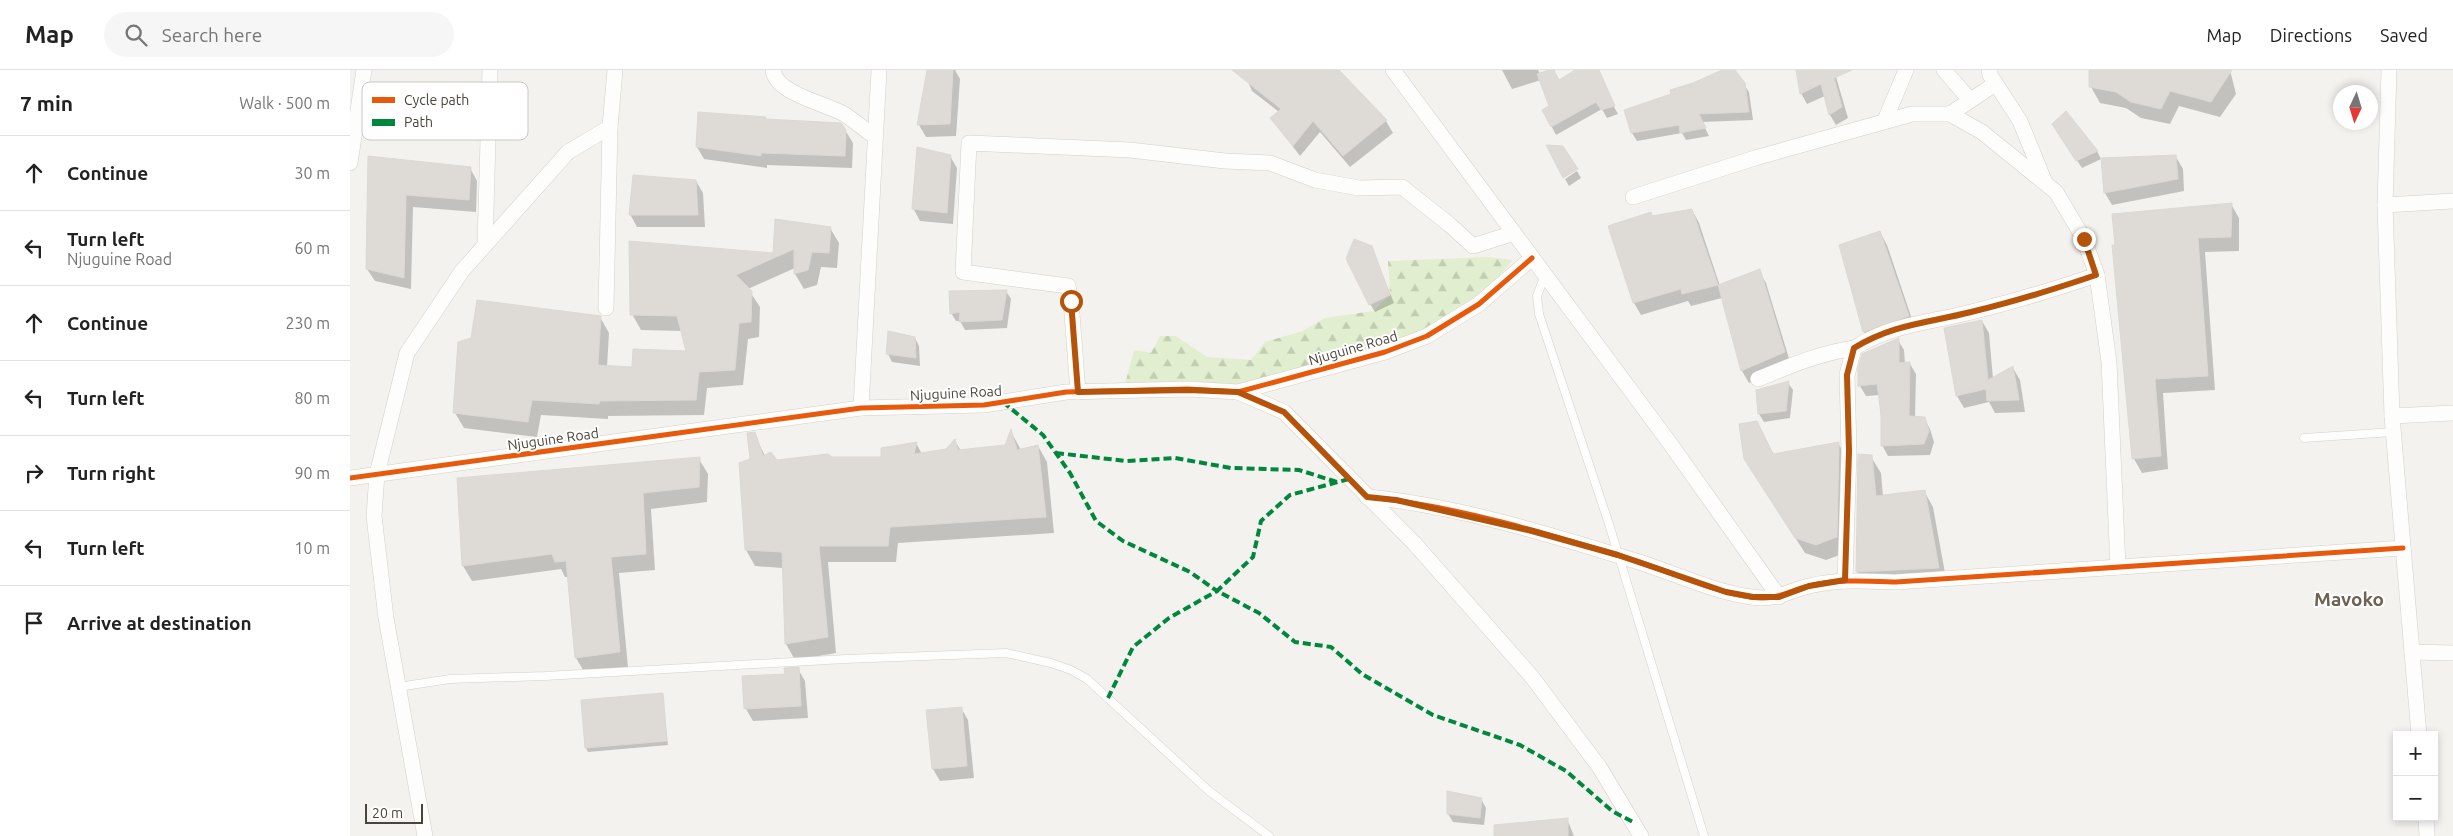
<!DOCTYPE html>
<meta charset="utf-8">
<style>
:root{--surface:#fff;--page:#f6f6f6;--text:#222;--muted:#767676;--line:#e0e0e0}
body{margin:0;font-family:Ubuntu,sans-serif;background:var(--page);color:var(--text)}
.controls{position:absolute;right:15px;bottom:15px;display:grid;overflow:hidden;border-radius:0px;box-shadow:0 2px 8px #0003}
.controls button{width:45px;height:45px;display:grid;place-items:center;padding:0;border:0;border-bottom:1px solid var(--line);background:var(--surface);color:var(--text);font:25px sans-serif}
.compass{position:absolute;left:1983px;top:15px;width:45px;height:45px;border-radius:50%;background:var(--surface);box-shadow:0 2px 8px #0003;rotate:184deg}
.scale{position:absolute;left:15px;bottom:12px;width:58px;box-sizing:border-box;padding-left:5px;border:2px solid #4b4439;border-top:0;font-size:14px;line-height:18px;white-space:nowrap;color:#4b4439;-webkit-text-stroke:4px #fff;paint-order:stroke}
.stop{position:absolute;width:15px;height:15px;margin:-11px;border:4px solid #b45309;border-radius:50%;background:#fff}
.stop.end{background:#b45309;border-color:#fff;box-shadow:0 1px 5px #0008}
.list{margin:0;padding:0;list-style:none}
h2{display:flex;justify-content:space-between;align-items:center;height:65px;margin:0;padding:0 20px;font-size:21px}
h2 small{font-size:16px;font-weight:400;color:var(--muted)}
.list li{display:grid;grid-template-columns:32px 1fr auto;gap:15px;align-items:center;box-sizing:border-box;height:75px;padding:0 20px;border-top:1px solid var(--line)}
.list b{display:block;font-size:19px;white-space:nowrap}
.list p{margin:0;font-size:16px;white-space:nowrap;color:var(--muted)}
.list em{font-size:16px;font-style:normal;color:var(--muted)}
.icon{flex:none;width:28px;height:28px;fill:none;stroke:currentColor;stroke-width:2;stroke-linecap:round;stroke-linejoin:round}
.map{position:relative;flex:none;width:2103px;height:766px;overflow:hidden}
header{display:flex;align-items:center;gap:30px;box-sizing:border-box;height:70px;padding:0 25px;background:var(--surface);border-bottom:1px solid var(--line)}
header strong{font-size:24px}
nav{display:flex;gap:28px;margin-inline-start:auto;font-size:18px}
.search{width:350px;height:45px;background:var(--page);display:flex;align-items:center;gap:12px;box-sizing:border-box;padding:0 18px;border-radius:28px;color:var(--muted);font-size:19px}
main{display:flex}
aside{flex:1;background:var(--surface)}
.map>svg:first-child{display:block}
.forest{fill:url(#forest-firs)}
.shadow{fill:#0003}
.building{fill:#dedbd6;stroke:#dcd9d4}
.lines{fill:none;stroke-linecap:round;stroke-linejoin:round}
.lane-casing{stroke:#d2d0cb;stroke-width:9}
.street-casing{stroke:#d2d0cb;stroke-width:16}
.lane{stroke:#fdfdfc;stroke-width:8}
.street{stroke:#fdfdfc;stroke-width:15}
.quiet{stroke:#00873e;stroke-width:4;stroke-dasharray:8 4;stroke-linecap:butt}
.cycleway-casing{stroke:#fff;stroke-width:8}
.cycleway{stroke:#e8590c;stroke-width:5}
.route{stroke:#b45309;stroke-width:6}
.labels{text-anchor:middle;dominant-baseline:central;stroke-width:4;stroke-linejoin:round;paint-order:stroke}
.street-label{font-size:14px;fill:#4b4439;stroke:#fff}
.district-label{font-size:19px;font-weight:bold;fill:#6e6250;stroke:#fff}
.key{fill:#fff;stroke:#c9c7c4;stroke-width:1}
.key-label{font-size:14px;fill:#4b4439}
</style>
<header>
<strong>Map</strong>
<div class="search"><svg class="icon" aria-label="search" viewBox="0 0 24 24"><circle cx="10" cy="10" r="6"/><path d="M15 15l6 6"/></svg>Search here</div>
<nav><a>Map</a><a>Directions</a><a>Saved</a></nav>
</header>
<main>
<aside>
<h2>7 min<small>Walk · 500 m</small></h2>
<ul class="list">
<li><svg class="icon" aria-label="ahead" viewBox="0 0 24 24"><path d="M12 20V5M6 11l6-6 6 6"/></svg><div><b>Continue</b></div><em>30 m</em></li>
<li><svg class="icon" aria-label="left" viewBox="0 0 24 24"><path d="M17 20v-9H6M10 6l-5 5 5 5"/></svg><div><b>Turn left</b><p>Njuguine Road</p></div><em>60 m</em></li>
<li><svg class="icon" aria-label="ahead" viewBox="0 0 24 24"><path d="M12 20V5M6 11l6-6 6 6"/></svg><div><b>Continue</b></div><em>230 m</em></li>
<li><svg class="icon" aria-label="left" viewBox="0 0 24 24"><path d="M17 20v-9H6M10 6l-5 5 5 5"/></svg><div><b>Turn left</b></div><em>80 m</em></li>
<li><svg class="icon" aria-label="right" viewBox="0 0 24 24"><path d="M7 20v-9h11M14 6l5 5-5 5"/></svg><div><b>Turn right</b></div><em>90 m</em></li>
<li><svg class="icon" aria-label="left" viewBox="0 0 24 24"><path d="M17 20v-9H6M10 6l-5 5 5 5"/></svg><div><b>Turn left</b></div><em>10 m</em></li>
<li><svg class="icon" aria-label="arrive" viewBox="0 0 24 24"><path d="M6 21V4h12l-3 4 3 4H6"/></svg><div><b>Arrive at destination</b></div></li>
</ul>
</aside>
<div class="map">
<svg width="2103" height="766" viewBox="0 0 2103 766">
<defs>
<pattern id="forest-firs" width="22" height="20" patternUnits="userSpaceOnUse" patternTransform="scale(1.25)"><rect width="22" height="20" fill="#e1eecf"/><path d="M5 1l3.5 6h-7zM16 11l3.5 6h-7z" fill="#c3cdb2"/></pattern>
</defs>
<rect width="100%" height="100%" fill="#f4f2ee"/>
<path class="forest" d="M1139 187 1162 190 1129 234 1077 266 888 322H773L784 280 801 283 810 266H826L857 287 901 290 915 272 953 261 975 248 1023 241 1040 225 1038 191Z"/>
<g class="shadow">
<path d="M578 0H605L610 9 606 66 576 67 569 55Z"/>
<path d="M893 0H987L1036 51 1043 63 1000 97 970 62 950 86 921 48 929 42 902 21Z"/>
<path d="M1152 0H1188L1190 4 1203 0 1209 11 1228 0H1249L1259 28 1268 44 1257 48 1252 39 1206 65 1193 40 1200 36 1191 10 1162 19Z"/>
<path d="M1375 0H1383L1399 22 1403 50 1352 52 1359 66 1336 70 1332 63 1287 71 1282 63 1323 25Z"/>
<path d="M1447 0H1484L1498 48 1486 55 1480 45 1475 26 1457 34 1451 23Z"/>
<path d="M1740 0H1880L1886 24 1870 47 1829 36 1820 54 1791 48 1776 38 1750 33 1741 17Z"/>
<path d="M415 48 416 51 495 60 503 73 502 98 417 95V98L354 89 347 77Z"/>
<path d="M1708 62 1747 81 1751 89 1732 98Z"/>
<path d="M600 86 607 98 603 154 570 151 563 138Z"/>
<path d="M20 87 120 98 127 111 126 142 63 137 61 219 25 211 17 199Z"/>
<path d="M1826 87 1833 99 1834 121 1762 135 1755 123 1752 89Z"/>
<path d="M1227 101 1231 108 1219 116 1215 109Z"/>
<path d="M346 111 353 123 355 157H287L280 144Z"/>
<path d="M1881 134 1889 148V181L1855 182 1865 320 1813 323 1818 399 1792 403 1784 389 1763 176Z"/>
<path d="M1342 140 1349 153 1370 216 1409 201 1416 213 1441 295 1399 313 1392 301 1372 228 1341 236 1338 231 1291 245 1284 233 1260 157Z"/>
<path d="M480 158 489 173 487 198 471 197 467 215 454 219 445 204V198L398 219 410 237 409 267 398 269 393 315 357 318 354 345 258 346V349L191 345 187 367 114 358 105 343 250 247 259 263 257 297 283 299 337 283 332 261 291 260 282 244 424 185Z"/>
<path d="M1530 162 1537 175 1565 258 1521 274 1514 262 1490 176Z"/>
<path d="M1021 177 1044 233 1025 242 1020 234Z"/>
<path d="M656 221 661 229 657 258 615 260 610 251H606L601 243Z"/>
<path d="M1632 251 1639 263 1643 309 1663 298 1670 310 1675 342 1645 343 1639 332 1614 338 1607 326 1596 259Z"/>
<path d="M565 268 569 276 570 296 542 292 538 284Z"/>
<path d="M1548 270 1554 280 1555 294H1560L1566 304 1565 347 1574 348 1580 359 1584 372 1580 385 1538 386 1532 375 1530 325 1516 326 1510 316Z"/>
<path d="M1438 313 1443 320 1440 348 1414 352 1409 344 1408 321Z"/>
<path d="M1407 352 1424 385 1488 373 1497 388 1495 483 1476 490 1455 483 1405 405Z"/>
<path d="M661 362 671 380 688 376 697 392 704 463 548 473 546 492H478L486 583 445 590 436 574 433 498 405 496 396 480 404 363 415 386 426 392 532 388 566 373 572 384 596 381 605 371 611 381 656 376Z"/>
<path d="M1521 387 1531 403 1533 427 1574 421 1583 437 1597 514 1516 517 1507 501Z"/>
<path d="M349 389 358 404 357 432 301 439 305 500 269 503 278 597 235 603 226 588 218 507H215L211 499 122 511 113 496Z"/>
<path d="M448 599 455 611 458 648 403 651 396 639 394 607 436 605Z"/>
<path d="M312 625 318 675 238 682 236 678Z"/>
<path d="M611 638 618 650 624 708 590 711 583 699Z"/>
<path d="M1131 729 1136 738 1134 755 1103 752 1098 744Z"/>
<path d="M1217 749 1224 766H1165Z"/>
</g>
<g class="building">
<path d="M577 0H603L600 54 567 55Z"/>
<path d="M882 0H989L1037 50 993 86 963 51 943 76 920 48 931 39Z"/>
<path d="M1199 0H1204L1209 10 1225 0H1249L1265 36 1251 40 1246 32 1201 57 1192 40 1199 36 1187 4Z"/>
<path d="M1372 0H1385L1395 13 1399 42 1349 44 1356 58 1330 63 1329 55 1281 63 1274 40 1321 24 1320 20 1343 13Z"/>
<path d="M1446 0H1502L1484 8 1492 37 1479 45 1471 14 1450 24Z"/>
<path d="M1739 0H1882L1861 32 1820 21 1811 39 1781 32 1766 22 1739 17Z"/>
<path d="M1716 41 1748 81 1726 91 1702 54Z"/>
<path d="M348 42 416 47 415 49 491 53 496 60 495 86 411 83V86L346 77Z"/>
<path d="M1196 75 1213 76 1228 99 1213 108Z"/>
<path d="M567 77 601 85 597 143 562 139Z"/>
<path d="M1826 85 1828 109 1754 123 1751 88Z"/>
<path d="M18 86 121 97 119 130 56 125 54 208 16 199Z"/>
<path d="M283 105 346 110 348 145H279Z"/>
<path d="M1882 133 1881 167 1848 168 1858 306 1805 309 1811 386 1782 389 1762 175H1765L1762 144Z"/>
<path d="M1342 139 1368 215 1332 224 1331 219 1283 233 1258 156 1301 142 1302 146Z"/>
<path d="M425 149 481 157 479 183 462 182 458 200 444 204V179L386 205 402 221 401 252 389 253 385 300 349 302 346 330 250 331 249 334 182 330 178 352 103 343 108 272 121 268 127 230 251 246 248 295 282 297 283 279 336 281 327 246 280 245 279 171 423 183Z"/>
<path d="M1530 161 1559 246 1513 262 1489 175Z"/>
<path d="M1004 169 1022 176 1040 225 1019 235 996 189Z"/>
<path d="M1410 199 1435 282 1391 301 1368 215Z"/>
<path d="M657 220 652 250 609 252 610 242 600 244 599 221Z"/>
<path d="M1632 250 1638 310 1663 296 1669 330 1637 331 1636 319 1606 326 1594 258Z"/>
<path d="M538 261 565 267 566 288 536 284Z"/>
<path d="M1549 268V293L1560 292 1559 346 1575 347 1579 361 1574 374 1531 376V344L1527 314 1508 316V298L1512 284Z"/>
<path d="M1439 311 1436 341 1408 344 1406 320Z"/>
<path d="M1407 351 1423 384 1489 372 1487 467 1466 475 1445 468 1394 389 1389 354Z"/>
<path d="M661 359 667 380 688 375 696 447 540 457 538 476H469L478 567 435 574 432 482 395 480 389 393 400 389 397 363 405 362 413 386 421 382 427 390 478 384 482 387H531V378L567 372 564 384 596 379 605 369 608 380 655 375Z"/>
<path d="M1508 384 1522 385 1526 426 1575 420 1589 498 1506 502Z"/>
<path d="M350 387 349 417 293 423 296 484 261 487 270 582 225 588 216 491 205 492 202 484 112 496 107 408Z"/>
<path d="M449 597 451 636 394 639 392 606 435 604 434 598Z"/>
<path d="M313 623 317 671 235 678 231 630Z"/>
<path d="M612 637 617 696 582 699 576 640Z"/>
<path d="M1097 721 1132 728 1130 748 1097 744Z"/>
<path d="M1218 748V766H1144V755Z"/>
</g>
<g class="lines">
<g class="lane-casing">
<g id="lane">
<path d="M1195 205 1187 226 1189 244 1259 454 1354 766"/>
<path d="M1954 368 2043 362"/>
<path d="M48 617 100 609 195 606 495 589 656 583 701 593 721 600 737 609 859 721 919 766"/>
</g>
</g>
<g class="street-casing">
<g id="street">
<path d="M423 0C426 24 475 33 494 44 505 51 515 60 525 67"/>
<path d="M1043 0 1319 372 1429 527"/>
<path d="M1594 0 1620 30"/>
<path d="M1639 0 1640 5 1670 51 1694 110"/>
<path d="M2039 0 2035 135 2042 346 2069 665"/>
<path d="M1600 44 1645 14"/>
<path d="M1535 50 1556 0"/>
<path d="M0 93 14 0"/>
<path d="M1283 127 1405 88 1562 44H1600L1632 62 1706 122 1734 169 1747 205 1759 292 1768 497"/>
<path d="M2035 135 2103 131"/>
<path d="M135 175 140 0"/>
<path d="M256 238 260 57 265 0"/>
<path d="M1408 309C1440 296 1470 283 1504 278"/>
<path d="M728 322 721 231 718 216 613 202 619 73 780 80 875 91 920 93 965 110 1009 118 1052 117 1100 155 1123 176 1164 163"/>
<path d="M888 322 934 342 1064 473 1182 607 1250 698 1291 766"/>
<path d="M511 338 529 0"/>
<path d="M2042 346 2103 343"/>
<path d="M0 408 511 338 634 335 716 322 838 319 888 322 1035 282 1077 266 1129 234 1182 188"/>
<path d="M1017 427C1104 435 1202 465 1286 491 1324 503 1361 521 1401 527 1427 531 1437 521 1459 516 1488 509 1517 511 1546 512L2053 478"/>
<path d="M1495 511 1499 381 1497 305 1504 278C1542 254 1579 253 1621 242 1663 232 1705 219 1747 205"/>
<path d="M2062 582 2103 583"/>
<path d="M2076 747 2077 766"/>
<path d="M75 766 36 548 24 446 27 404 57 283 112 201 218 82 260 57"/>
</g>
</g>
<use href="#lane" class="lane"/>
<use href="#street" class="street"/>
<g class="quiet">
<path d="M653 332 693 365 720 403 746 451 773 471 840 502 867 521 819 548 783 577 758 628"/>
<path d="M706 383 776 391 825 388 881 398 949 400 987 412"/>
<path d="M999 409 940 425 911 451 903 487 867 521 909 543 945 572 981 577 1012 604 1083 645 1170 675 1216 701 1262 741 1283 752"/>
</g>
<g class="cycleway-casing">
<g id="cycleway">
<path d="M0 408 511 338 634 335 716 322 838 319 888 322 1035 282 1077 266 1129 234 1182 188"/>
<path d="M1017 427C1104 435 1202 465 1286 491 1324 503 1361 521 1401 527 1427 531 1437 521 1459 516 1488 509 1517 511 1546 512L2053 478"/>
</g>
</g>
<use href="#cycleway" class="cycleway"/>
</g>
<g class="lines">
<path class="route" d="M721 231 728 322 838 320 888 322 934 342 1017 427 1046 430 1182 461 1268 485 1376 522 1403 527H1429L1459 516 1495 510 1499 381 1497 305 1504 278C1543 254 1578 253 1621 242 1663 232 1705 219 1746 205L1734 169"/>
</g>
<g class="labels">
<g class="street-label">
<text transform="translate(1003 278) rotate(-16)">Njuguine Road</text>
<text transform="translate(606 323) rotate(-3)">Njuguine Road</text>
<text transform="translate(203 369) rotate(-8)">Njuguine Road</text>
</g>
<g class="district-label">
<text x="1999" y="529">Mavoko</text>
</g>
</g>
<rect x="12" y="12" width="166" height="58" rx="8" class="key"/>
<rect x="22" y="27" width="23" height="6" fill="#e8590c"/>
<rect x="22" y="49" width="23" height="7" fill="#00873e"/>
<g class="key-label">
<text x="54" y="35">Cycle path</text>
<text x="54" y="57">Path</text>
</g>
</svg>
<div class="controls">
<button>+</button>
<button>−</button>
</div>
<svg class="compass" viewBox="-18 -18 36 36"><path d="M0-13l5 13h-10z" fill="#e53935"/><path d="M0 13l5-13h-10z" fill="#767676"/></svg>
<div class="scale">20 m</div>
<div class="stop" style="left:721px;top:231px"></div>
<div class="stop end" style="left:1734px;top:169px"></div>
</div>
</main>
